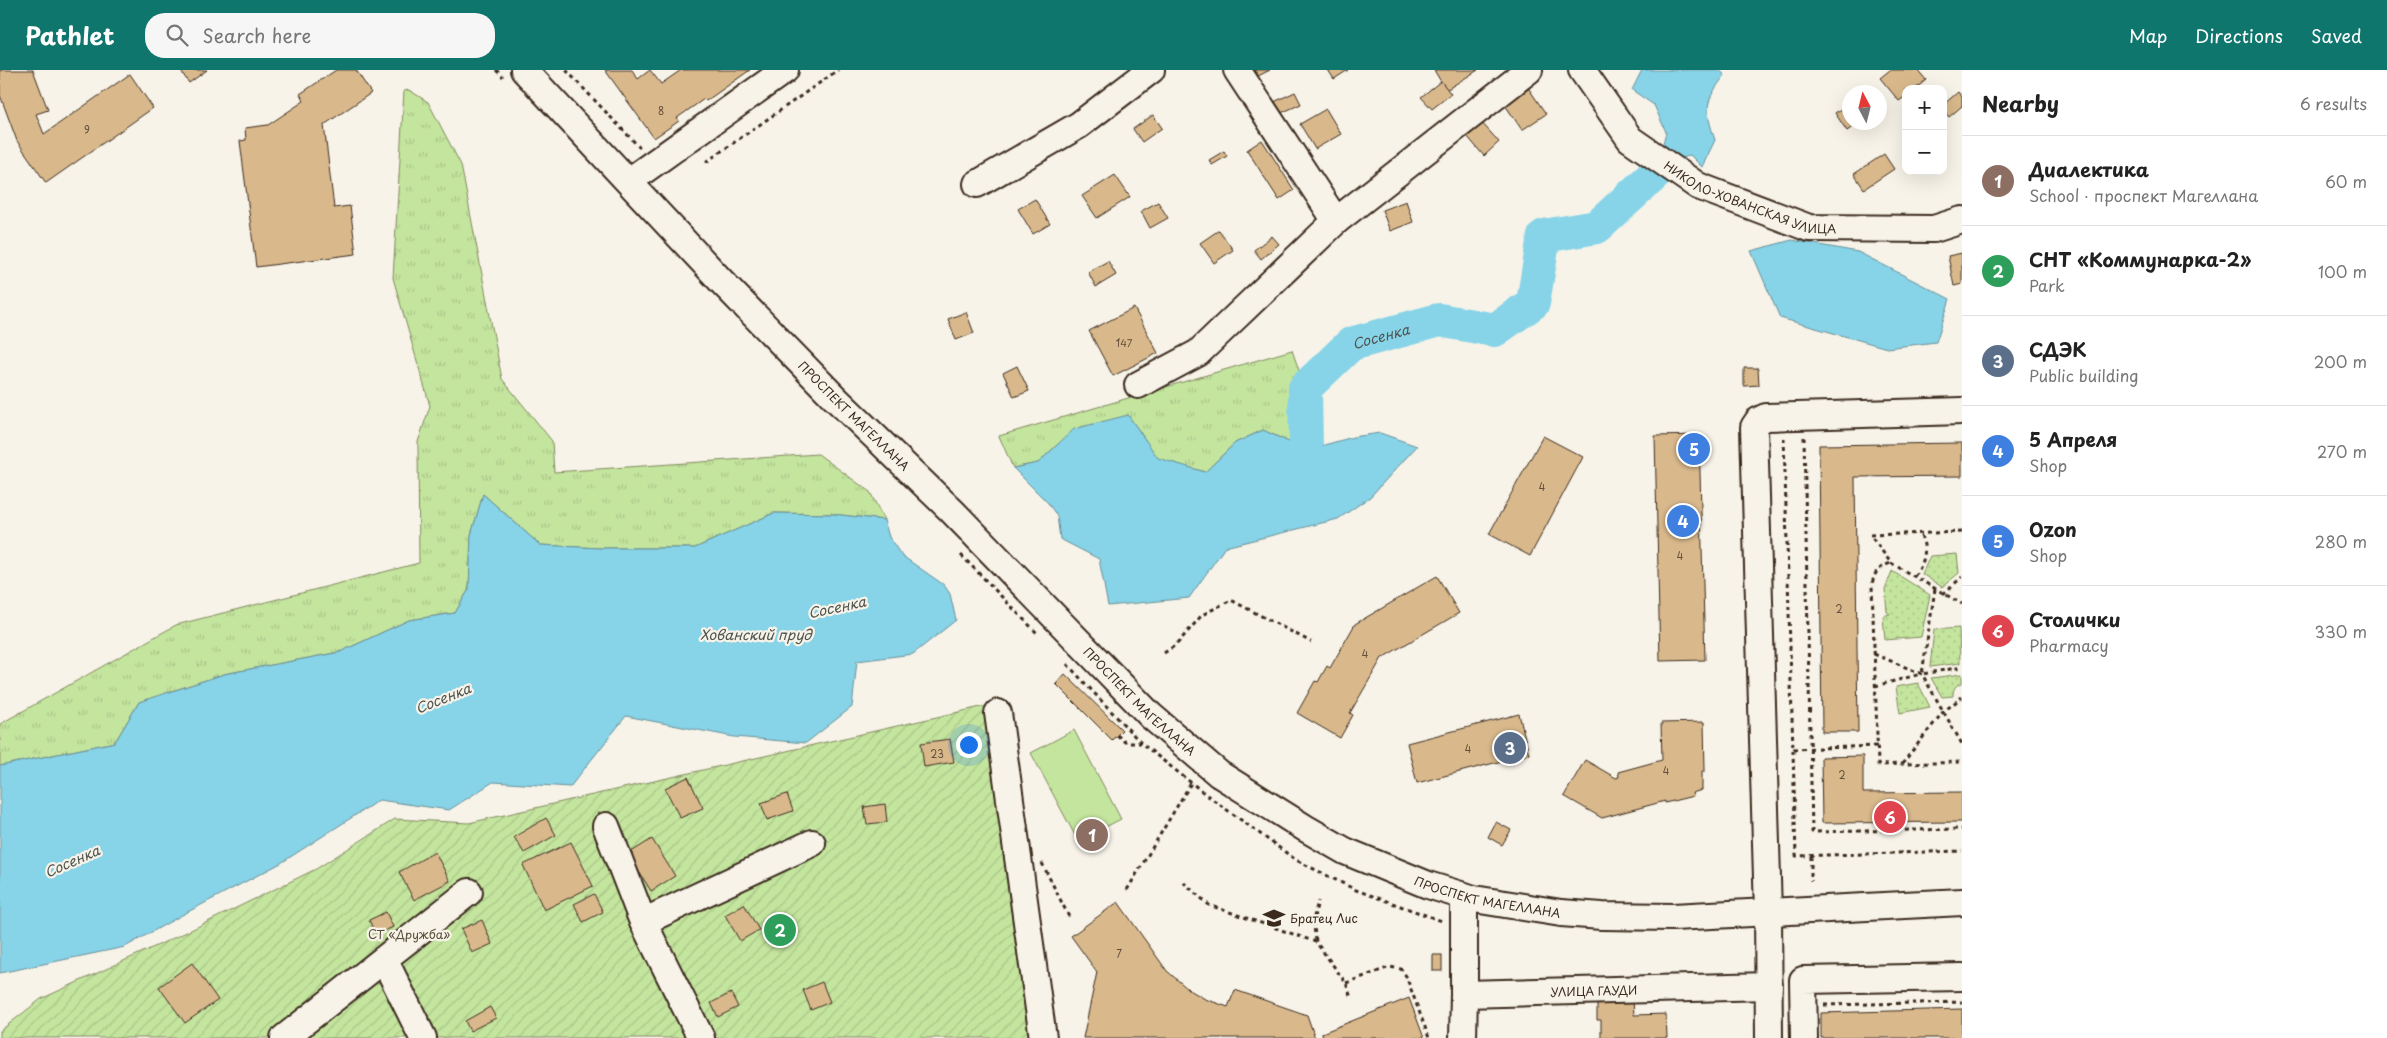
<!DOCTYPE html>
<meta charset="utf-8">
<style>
:root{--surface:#fff;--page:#f6f6f6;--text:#222;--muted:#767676;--line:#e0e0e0;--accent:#0f766e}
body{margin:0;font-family:"Playpen Sans",sans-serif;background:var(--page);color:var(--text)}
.controls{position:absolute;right:15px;top:15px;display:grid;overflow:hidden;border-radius:10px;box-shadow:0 5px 20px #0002}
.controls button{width:45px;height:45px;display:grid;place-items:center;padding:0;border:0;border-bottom:1px solid var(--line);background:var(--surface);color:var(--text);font:25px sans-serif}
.compass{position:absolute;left:1842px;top:15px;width:45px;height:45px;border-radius:50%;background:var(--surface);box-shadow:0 5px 20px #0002;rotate:353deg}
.you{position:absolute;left:968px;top:674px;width:18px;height:18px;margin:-12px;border:4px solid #fff;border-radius:50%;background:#1a73e8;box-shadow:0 0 0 8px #1a73e833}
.badge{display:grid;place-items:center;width:32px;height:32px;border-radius:50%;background:var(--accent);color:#fff;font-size:16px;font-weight:700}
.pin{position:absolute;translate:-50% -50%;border:2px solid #fff;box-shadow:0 1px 5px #0006}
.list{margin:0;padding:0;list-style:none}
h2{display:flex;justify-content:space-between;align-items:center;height:65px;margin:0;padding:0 20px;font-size:21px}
h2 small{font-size:16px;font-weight:400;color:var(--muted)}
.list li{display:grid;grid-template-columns:32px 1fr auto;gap:15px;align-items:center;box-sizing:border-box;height:90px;padding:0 20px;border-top:1px solid var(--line)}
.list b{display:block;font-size:19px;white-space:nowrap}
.list p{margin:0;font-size:16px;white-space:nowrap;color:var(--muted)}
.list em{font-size:16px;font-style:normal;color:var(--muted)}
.icon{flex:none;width:28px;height:28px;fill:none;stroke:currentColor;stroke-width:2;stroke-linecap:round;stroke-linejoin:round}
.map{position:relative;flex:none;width:1962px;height:968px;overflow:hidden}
header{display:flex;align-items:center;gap:30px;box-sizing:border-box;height:70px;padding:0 25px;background:var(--accent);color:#fff}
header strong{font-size:24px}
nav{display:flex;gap:28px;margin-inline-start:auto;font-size:18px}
.search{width:350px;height:45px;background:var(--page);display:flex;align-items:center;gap:12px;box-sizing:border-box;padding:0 18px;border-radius:20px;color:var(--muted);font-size:19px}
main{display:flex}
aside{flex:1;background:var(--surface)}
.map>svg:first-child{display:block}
.grass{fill:url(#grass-tufts);stroke:#80885e}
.park{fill:url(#park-dots);stroke:#80885e}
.garden{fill:url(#garden-furrows);stroke:#80885e}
.pitch{fill:#c4e59e;stroke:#80885e}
.water{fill:#87d3e8;stroke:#698f97}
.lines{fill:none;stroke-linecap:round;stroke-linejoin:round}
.river{stroke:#87d3e8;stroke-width:34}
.building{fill:#d9b98c;stroke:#3b2a1e}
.minor-casing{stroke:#3b2a1e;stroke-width:30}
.path{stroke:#3b2a1e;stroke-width:3;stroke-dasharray:4 4;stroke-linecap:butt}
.minor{stroke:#f7f3e8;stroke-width:26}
.labels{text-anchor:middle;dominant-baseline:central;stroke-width:4.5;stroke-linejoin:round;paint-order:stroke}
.number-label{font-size:10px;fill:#624e3a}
.street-label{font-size:12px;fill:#3b2a1e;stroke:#f7f3e8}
.poi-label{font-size:12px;fill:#3b2a1e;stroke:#f7f3e8;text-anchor:start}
.park-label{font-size:12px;fill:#564f38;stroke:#f7f3e8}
.water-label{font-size:14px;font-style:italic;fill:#4e5450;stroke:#f7f3e8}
</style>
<header>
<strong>Pathlet</strong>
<div class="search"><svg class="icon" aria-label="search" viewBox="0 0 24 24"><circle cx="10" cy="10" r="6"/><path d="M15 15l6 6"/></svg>Search here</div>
<nav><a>Map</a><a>Directions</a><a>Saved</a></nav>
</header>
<main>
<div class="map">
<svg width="1962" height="968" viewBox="0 0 1962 968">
<defs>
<pattern id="grass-tufts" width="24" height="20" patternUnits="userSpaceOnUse" patternTransform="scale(1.25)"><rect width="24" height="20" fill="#c4e59e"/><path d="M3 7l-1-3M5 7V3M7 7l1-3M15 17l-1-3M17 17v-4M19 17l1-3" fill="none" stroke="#a9c588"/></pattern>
<pattern id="park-dots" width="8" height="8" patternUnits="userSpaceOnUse" patternTransform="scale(1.25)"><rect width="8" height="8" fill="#c4e59e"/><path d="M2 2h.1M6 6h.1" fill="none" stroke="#a9c588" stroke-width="1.8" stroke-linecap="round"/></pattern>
<pattern id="garden-furrows" width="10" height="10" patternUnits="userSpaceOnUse" patternTransform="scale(1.25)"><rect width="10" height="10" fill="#c4e59e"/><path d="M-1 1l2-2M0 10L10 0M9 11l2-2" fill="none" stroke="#a9c588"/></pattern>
</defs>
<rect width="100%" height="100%" fill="#f7f3e8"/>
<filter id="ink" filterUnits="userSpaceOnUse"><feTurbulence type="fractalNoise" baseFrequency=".02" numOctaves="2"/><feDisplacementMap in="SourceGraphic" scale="10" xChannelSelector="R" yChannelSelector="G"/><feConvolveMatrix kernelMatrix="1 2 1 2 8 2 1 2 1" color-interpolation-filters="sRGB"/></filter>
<g filter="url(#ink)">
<g class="grass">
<path d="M409 20 428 32 461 95 502 309 552 371 554 402 818 384 870 422 884 450 833 444 774 443 695 478H600L540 475 483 424 471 465 469 519 455 543 409 550 340 582 224 604 139 632 115 672 0 696V654L176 555 419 493 418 372 430 336 393 208 404 21Z"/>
<path d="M1292 280 1305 318 1306 380 1263 360 1235 373 1205 402 1158 389 1128 345 1058 374 1038 393 1013 398 999 366Z"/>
</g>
<g class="park">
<path d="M1957 484 1959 503 1942 517 1922 504 1930 486Z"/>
<path d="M1892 501 1930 525 1921 567 1885 570 1883 546 1890 544 1887 542 1885 519Z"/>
<path d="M1959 558 1960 593 1930 597 1934 560Z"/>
<path d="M1962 604V613C1955 615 1953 619 1953 626L1942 627 1931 608Z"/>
<path d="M1918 613 1930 637 1900 643 1896 617Z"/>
</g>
<path class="garden" d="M1003 632 1050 968H0V961L41 929 193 859 316 799 395 749 469 753Z"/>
<path class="pitch" d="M1074 660 1121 749 1078 771 1031 683Z"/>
<g class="water">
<path d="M1642 0H1719L1725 5C1704 32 1705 39 1715 70L1702 97 1690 85 1679 90 1662 77 1666 62 1654 35 1632 20Z"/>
<path d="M1792 170 1858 182 1950 229 1936 272 1887 278 1780 248 1751 181Z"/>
<path d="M1128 345 1158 388 1205 402 1235 373 1263 360 1306 380 1353 367 1380 363 1417 376 1370 427 1338 449 1225 477 1189 528 1108 536 1099 489 1060 469 1057 446 1048 433 1013 398 1038 393 1074 359Z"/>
<path d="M483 424 540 475 600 478H695L774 443 833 444 884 450 889 467 901 485 944 515 950 524 956 550 913 584 857 591 852 637 806 673 734 667 626 646 570 717 493 712 449 740 379 730 281 793 182 845 125 877 0 903V696L115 672 139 632 224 604 340 582 409 550 455 543 469 519 471 465Z"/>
</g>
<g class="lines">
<path class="river" id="s1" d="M1270 408 1306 380 1305 318 1351 274 1439 250 1495 260 1533 233 1544 166 1597 157 1655 104"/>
</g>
<g class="building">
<path d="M0 0H33L48 40 36 44 44 64 130 4 153 38 46 113 17 71 0 25Z"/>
<path d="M180 0H207L189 13Z"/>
<path d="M336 0H356L371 23 324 55 334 138 350 136 356 184 256 197 240 71 246 70 245 58 268 55 304 31 300 24Z"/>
<path d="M605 0H632L638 9 650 0 661 14 681 0H750L706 31 704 29 677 48 679 51 654 68Z"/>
<path d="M1255 0H1270L1258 6Z"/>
<path d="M1328 0H1348L1334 9Z"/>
<path d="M1434 0H1478L1446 20Z"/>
<path d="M1890 0H1918L1926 10 1915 19H1906V26L1899 31 1880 8Z"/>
<path d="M1441 11 1451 24 1432 39 1421 27Z"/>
<path d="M1525 13 1546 44 1522 60 1501 29Z"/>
<path d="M1295 22 1301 34 1279 44 1274 32Z"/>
<path d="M1958 22 1962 27V36L1949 47 1943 40V35Z"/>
<path d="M1850 34V52H1860L1847 61 1835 43Z"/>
<path d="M1326 39 1341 64 1315 79 1300 54Z"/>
<path d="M1153 45 1162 58 1142 72 1133 59Z"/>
<path d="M1482 53 1499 72 1484 86 1467 66Z"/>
<path d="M1262 70 1294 120 1279 130 1247 80Z"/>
<path d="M1224 81 1227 86 1212 95 1209 90Z"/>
<path d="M1884 84 1894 99 1864 119 1854 104Z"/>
<path d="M1115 105 1130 127 1097 148 1082 126Z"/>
<path d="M1035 129 1050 154 1033 164 1018 139Z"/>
<path d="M1406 131 1413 152 1390 161 1382 140Z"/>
<path d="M1158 132 1168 148 1150 158 1141 141Z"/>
<path d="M1219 160 1233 180 1214 193 1200 173Z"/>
<path d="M1272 166 1279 174 1261 189 1254 180Z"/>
<path d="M1962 183V214L1954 216 1948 186Z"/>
<path d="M1108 191 1116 205 1096 217 1088 202Z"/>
<path d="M1134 238 1158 283 1113 306 1089 261Z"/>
<path d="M966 242 974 263 956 270 948 249Z"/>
<path d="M1017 296 1029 321 1014 327 1003 303Z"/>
<path d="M1744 298H1758L1759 315 1744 316Z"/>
<path d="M1699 365 1705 590 1660 591 1655 366Z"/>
<path d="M1543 366 1583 387 1530 486 1489 464Z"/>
<path d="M1962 373V406L1855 407 1858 662H1822L1819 375Z"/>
<path d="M1437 506 1459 543 1382 588 1350 643 1353 645 1340 668 1297 643 1315 611 1318 612 1327 596 1330 598 1355 554Z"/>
<path d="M1065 604 1122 660 1112 670 1056 614Z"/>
<path d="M1519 644 1529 684 1417 713 1407 673Z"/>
<path d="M1704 652 1705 701H1702V720L1692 723 1693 726 1665 733V731L1602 748 1564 726 1585 690 1616 708 1619 707 1618 702 1662 690 1661 653Z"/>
<path d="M950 669 954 692 924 697 921 673Z"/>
<path d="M1863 686V723L1962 722V752L1822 753 1821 687Z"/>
<path d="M688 707 703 738 680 748 665 718Z"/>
<path d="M787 724 793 741 767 750 761 733Z"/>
<path d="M885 734 887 752 867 754 864 737Z"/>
<path d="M546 748 556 765 524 783 514 767Z"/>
<path d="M1496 752 1511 760 1502 775 1488 767Z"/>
<path d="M652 769 675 806 651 821 628 784Z"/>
<path d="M571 772 593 816 544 840 523 795Z"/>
<path d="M435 782 450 811 414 830 399 802Z"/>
<path d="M594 824 603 842 583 852 574 834Z"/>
<path d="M1118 832 1167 901 1188 919 1205 929 1228 937 1235 920 1307 945 1315 968H1083L1097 902 1071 866Z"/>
<path d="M744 834 759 860 740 871 725 845Z"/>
<path d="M386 842 393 857 376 865 369 850Z"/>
<path d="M482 850 492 874 472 883 461 859Z"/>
<rect x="1433" y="885" width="9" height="16"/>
<path d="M192 893 218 930 185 953 159 917Z"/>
<path d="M822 912 830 932 811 940 803 920Z"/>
<path d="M731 923 738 937 718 947 711 933Z"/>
<path d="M1409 928 1424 968H1323L1322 963Z"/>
<path d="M1633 930 1634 945 1666 944 1667 968H1601V950H1597V931Z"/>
<path d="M490 937 496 948 470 961 465 951Z"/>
<path d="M1962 939V968H1821V943Z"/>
</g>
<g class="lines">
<g class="minor-casing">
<g id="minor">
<path id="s2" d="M524 0 723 213 835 328 952 441 1151 646 1219 704 1305 758 1345 781 1428 815 1474 829 1561 843 1602 846 1673 847 1962 832"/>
<path d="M1237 0 1336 151 1529 0"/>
<path id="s3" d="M1582 0 1630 69 1698 116 1809 158 1934 159 1962 150"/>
<path d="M629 111 785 0"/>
<path d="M977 114 1079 55 1151 0"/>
<path d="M1138 315 1198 283 1336 151"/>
<path d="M998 643 1043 968"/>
<path d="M606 756 643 852 701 968"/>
<path d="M643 852 812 773"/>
<path d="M385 891 423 968"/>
<path d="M1464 924V826"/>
<path d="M284 968 469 822"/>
<path id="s4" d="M1463 968 1464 924 1769 916"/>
<path d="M1769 968 1768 843 1754 357 1758 351 1766 347 1962 341"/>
<path d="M1804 968 1803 910 1962 907"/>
</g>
</g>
<g class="path">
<path d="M496 0 503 7"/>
<path d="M566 0 640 78"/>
<path d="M706 92 838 0"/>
<path d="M1804 367 1812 762 1962 759"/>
<path d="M1784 368 1796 786 1962 781"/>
<path d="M1962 462 1870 465 1891 493C1879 497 1874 502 1872 515L1878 695 1962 692"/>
<path d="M961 485 1038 564"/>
<path d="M1891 493 1962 534"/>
<path d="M1914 506C1925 493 1928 479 1920 464"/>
<path d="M1935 519 1922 604 1962 597"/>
<path d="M1943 524 1962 507"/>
<path d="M1164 583 1177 574 1202 545 1231 530 1311 572"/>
<path d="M1874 584 1922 604 1962 674"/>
<path d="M1067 594 1141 673 1208 726 1296 790 1356 820 1442 851"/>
<path d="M1875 616 1921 604"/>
<path d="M1117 665 1126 673H1141"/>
<path d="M1793 679 1877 676"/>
<path d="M1902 694 1943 642 1962 627"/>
<path d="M1811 786V811"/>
<path d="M1042 793 1069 847"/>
<path d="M1183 812 1209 835 1316 872 1346 913 1351 928"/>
<path d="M1127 820 1191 713"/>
<path d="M1316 871 1313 851 1318 831"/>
<path d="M1346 913 1390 897 1401 899 1406 906 1429 968"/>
<path d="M1824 935 1962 932"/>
</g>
<use href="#minor" class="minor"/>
</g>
</g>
<defs>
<g id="school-bare" transform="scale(1.725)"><path d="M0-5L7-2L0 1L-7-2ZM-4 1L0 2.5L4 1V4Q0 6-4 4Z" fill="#3b2a1e" stroke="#f7f3e8" stroke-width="2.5" paint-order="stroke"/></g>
</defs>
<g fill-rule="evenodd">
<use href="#school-bare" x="1274" y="848"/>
</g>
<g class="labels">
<g class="number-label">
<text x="661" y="40">8</text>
<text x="87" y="59">9</text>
<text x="1124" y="272">147</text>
<text x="1542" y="416">4</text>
<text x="1680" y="485">4</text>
<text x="1839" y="538">2</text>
<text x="1365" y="583">4</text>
<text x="1468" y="678">4</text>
<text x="937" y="683">23</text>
<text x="1666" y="700">4</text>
<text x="1842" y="704">2</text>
<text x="1119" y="883">7</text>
</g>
<g class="street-label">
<text stroke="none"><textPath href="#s3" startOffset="220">НИКОЛО-ХОВАНСКАЯ УЛИЦА</textPath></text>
<text stroke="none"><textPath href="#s2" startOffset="478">ПРОСПЕКТ МАГЕЛЛАНА</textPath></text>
<text stroke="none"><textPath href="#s2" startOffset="882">ПРОСПЕКТ МАГЕЛЛАНА</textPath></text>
<text stroke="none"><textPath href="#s2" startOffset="1288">ПРОСПЕКТ МАГЕЛЛАНА</textPath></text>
<text stroke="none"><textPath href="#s4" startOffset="174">УЛИЦА ГАУДИ</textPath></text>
</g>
<g class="poi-label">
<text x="1290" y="848">Братец Лис</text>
</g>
<g class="park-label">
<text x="409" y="864">СТ «Дружба»</text>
</g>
<g class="water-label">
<text stroke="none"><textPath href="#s1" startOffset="202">Сосенка</textPath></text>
<text transform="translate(837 537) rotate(-12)">Сосенка</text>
<text x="756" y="564">Хованский пруд</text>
<text transform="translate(443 628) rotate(-22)">Сосенка</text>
<text transform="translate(72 791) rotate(-24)">Сосенка</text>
</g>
</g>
</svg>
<div class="controls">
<button>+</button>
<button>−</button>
</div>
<svg class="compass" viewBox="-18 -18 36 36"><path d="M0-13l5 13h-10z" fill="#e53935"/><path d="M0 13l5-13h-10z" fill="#767676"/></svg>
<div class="you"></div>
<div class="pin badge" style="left:1092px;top:765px;background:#8d6e63">1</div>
<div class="pin badge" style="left:780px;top:860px;background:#2e9e5b">2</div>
<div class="pin badge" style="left:1510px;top:678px;background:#5c6f8a">3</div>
<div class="pin badge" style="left:1683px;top:451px;background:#3f7fe0">4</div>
<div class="pin badge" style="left:1694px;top:379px;background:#3f7fe0">5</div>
<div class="pin badge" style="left:1890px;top:747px;background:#e0444e">6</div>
</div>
<aside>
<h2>Nearby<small>6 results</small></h2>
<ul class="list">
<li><span class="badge" style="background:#8d6e63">1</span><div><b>Диалектика</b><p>School · проспект Магеллана</p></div><em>60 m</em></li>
<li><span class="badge" style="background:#2e9e5b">2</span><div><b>СНТ «Коммунарка-2»</b><p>Park</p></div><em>100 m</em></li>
<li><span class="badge" style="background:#5c6f8a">3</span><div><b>СДЭК</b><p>Public building</p></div><em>200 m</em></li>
<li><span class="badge" style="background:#3f7fe0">4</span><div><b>5 Апреля</b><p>Shop</p></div><em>270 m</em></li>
<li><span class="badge" style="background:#3f7fe0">5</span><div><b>Ozon</b><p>Shop</p></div><em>280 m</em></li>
<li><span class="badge" style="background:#e0444e">6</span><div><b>Столички</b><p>Pharmacy</p></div><em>330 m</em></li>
</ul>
</aside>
</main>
